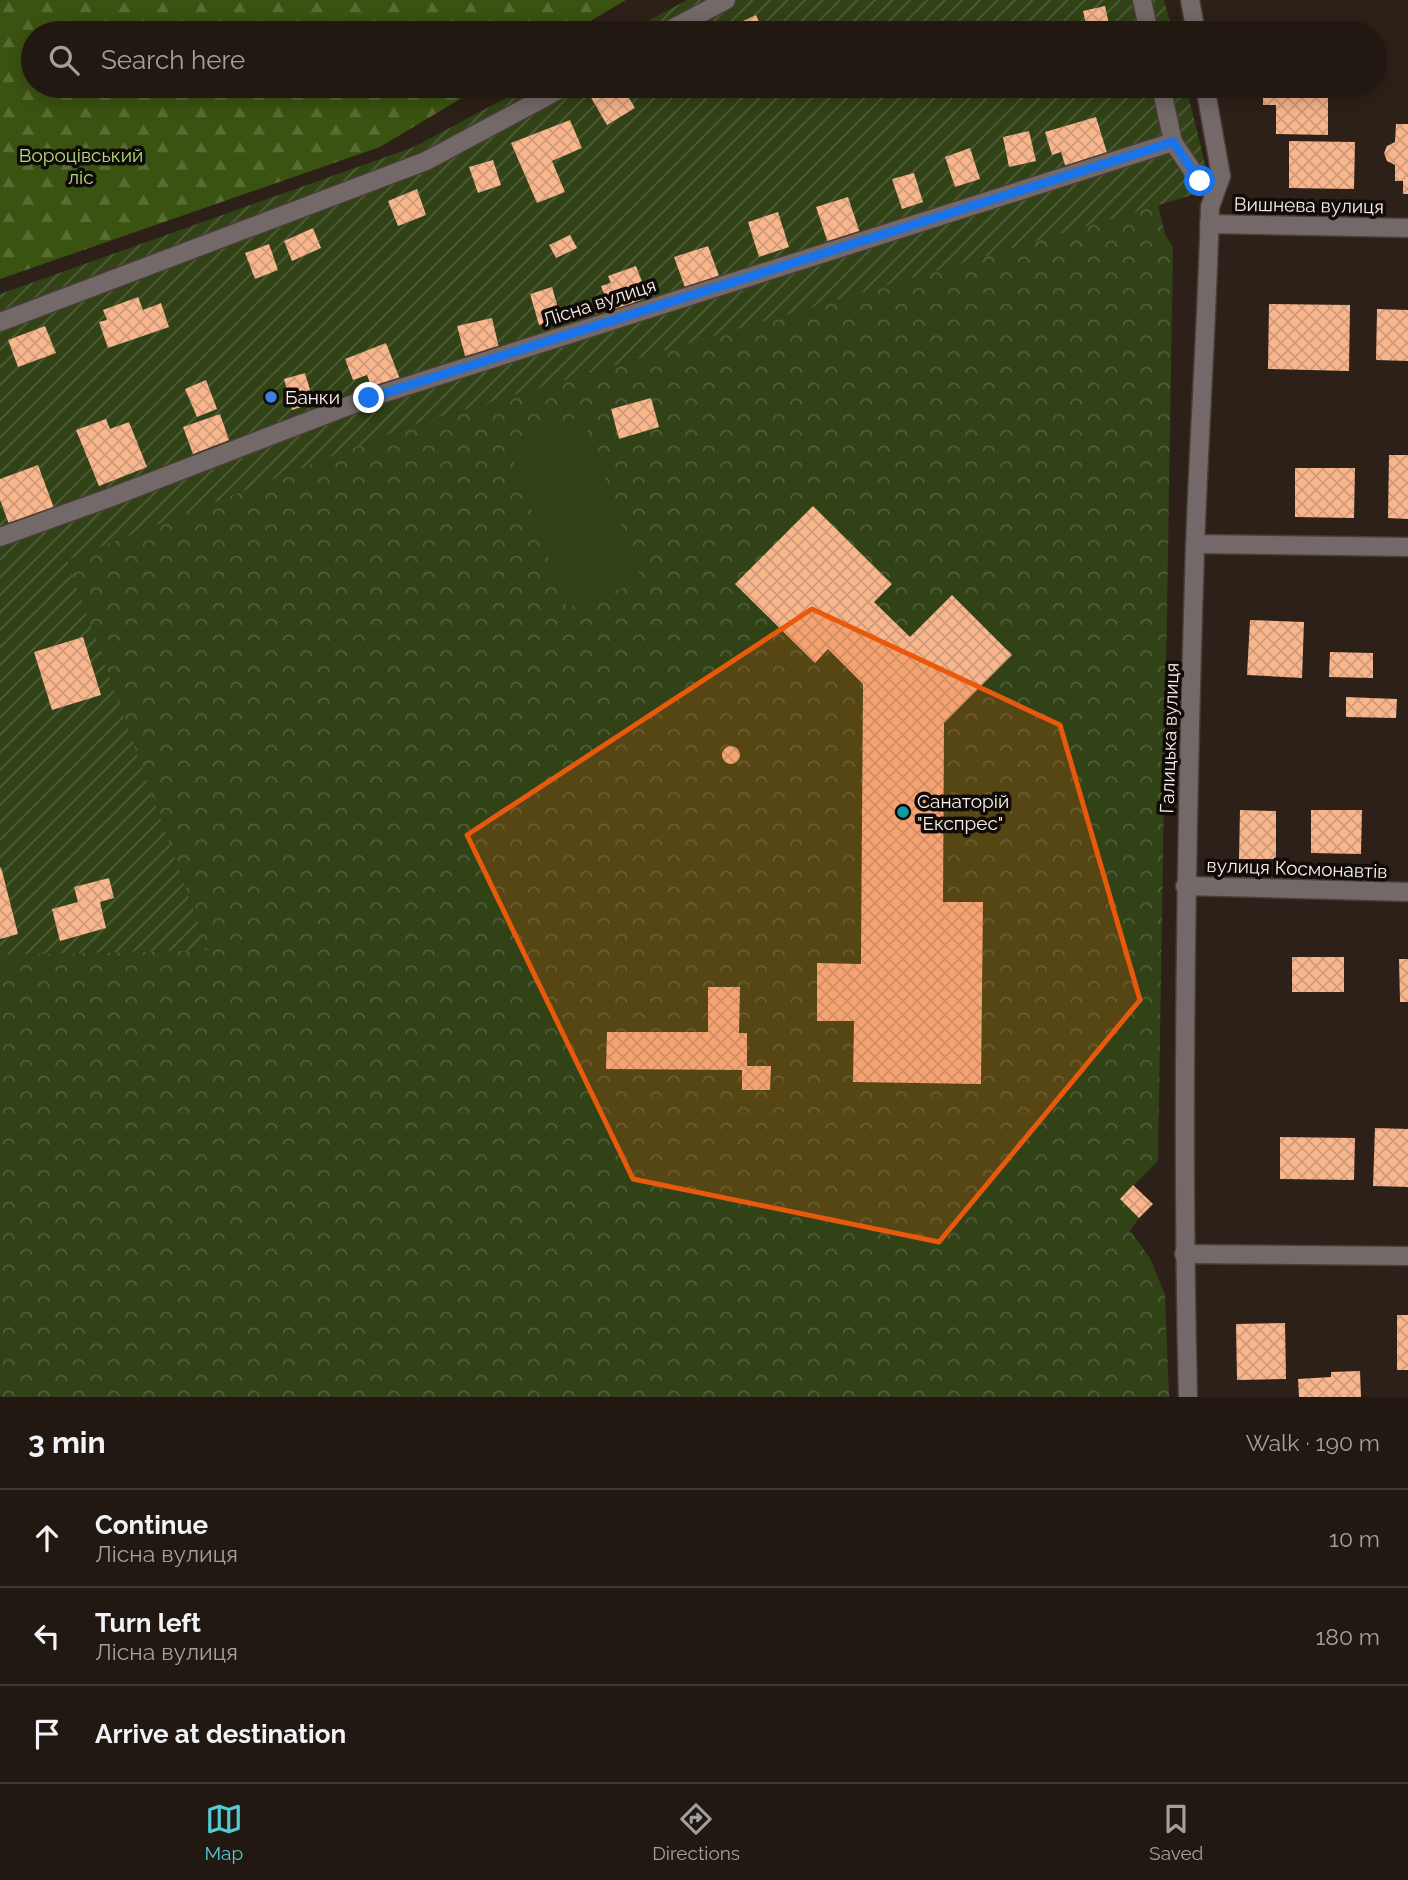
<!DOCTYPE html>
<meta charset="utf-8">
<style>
:root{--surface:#221812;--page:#2a211b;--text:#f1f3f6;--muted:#a2a09f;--line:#3f3732;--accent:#51ccd4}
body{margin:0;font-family:Raleway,sans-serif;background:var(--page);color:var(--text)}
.stop{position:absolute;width:21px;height:21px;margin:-16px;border:5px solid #1a73e8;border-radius:50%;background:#fff}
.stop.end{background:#1a73e8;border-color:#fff;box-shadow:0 2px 7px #0008}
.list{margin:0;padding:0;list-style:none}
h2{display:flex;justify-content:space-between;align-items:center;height:91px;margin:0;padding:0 28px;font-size:30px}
h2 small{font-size:23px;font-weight:400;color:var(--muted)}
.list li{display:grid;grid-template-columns:46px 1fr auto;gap:21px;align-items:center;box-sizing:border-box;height:98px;padding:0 28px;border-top:2px solid var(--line)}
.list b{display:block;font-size:26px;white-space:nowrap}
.list p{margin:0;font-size:23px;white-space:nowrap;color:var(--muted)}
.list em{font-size:23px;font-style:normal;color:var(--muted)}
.icon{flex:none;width:38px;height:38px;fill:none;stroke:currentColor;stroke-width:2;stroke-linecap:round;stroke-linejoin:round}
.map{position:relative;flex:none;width:1408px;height:1397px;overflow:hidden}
.search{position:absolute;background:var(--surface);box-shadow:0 4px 18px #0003;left:21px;right:21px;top:21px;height:77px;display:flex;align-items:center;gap:18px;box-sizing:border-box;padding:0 24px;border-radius:38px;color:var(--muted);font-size:26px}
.sheet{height:385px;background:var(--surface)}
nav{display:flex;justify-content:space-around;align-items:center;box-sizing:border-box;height:98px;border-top:2px solid var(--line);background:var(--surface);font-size:19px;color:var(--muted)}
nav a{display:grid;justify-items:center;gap:4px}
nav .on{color:var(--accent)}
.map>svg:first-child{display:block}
.forest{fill:url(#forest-firs)}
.park{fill:url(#park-crowns)}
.garden{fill:url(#garden-furrows)}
.pitch{fill:#314217}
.building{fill:url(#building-cross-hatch)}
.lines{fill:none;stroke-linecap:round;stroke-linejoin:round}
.minor-casing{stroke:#4a3d36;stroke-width:21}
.minor{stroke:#726968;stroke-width:18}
.route{stroke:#1a73e8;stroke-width:9}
.marked{fill:#e8590c;fill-opacity:0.2;stroke:#e8590c;stroke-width:5;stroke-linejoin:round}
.shop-dot{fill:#3f7fe0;stroke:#110b08;stroke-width:2.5}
.culture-dot{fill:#0f9aa8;stroke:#110b08;stroke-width:2.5}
.labels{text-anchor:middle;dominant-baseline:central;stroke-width:7;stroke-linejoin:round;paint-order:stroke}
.park-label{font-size:19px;fill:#b4db80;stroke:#110b08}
.street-label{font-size:19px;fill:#f9f0eb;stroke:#110b08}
.poi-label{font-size:19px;fill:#f9f0eb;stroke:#110b08;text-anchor:start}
</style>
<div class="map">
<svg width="1408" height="1397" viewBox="0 0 1408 1397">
<defs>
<pattern id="forest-firs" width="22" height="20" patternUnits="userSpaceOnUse" patternTransform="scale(1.75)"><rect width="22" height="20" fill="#3b5311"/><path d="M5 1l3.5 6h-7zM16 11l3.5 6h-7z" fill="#586c34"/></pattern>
<pattern id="park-crowns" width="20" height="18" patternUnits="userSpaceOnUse" patternTransform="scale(1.75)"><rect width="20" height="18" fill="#314217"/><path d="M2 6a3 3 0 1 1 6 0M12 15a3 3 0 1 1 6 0" fill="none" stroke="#505e39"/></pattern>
<pattern id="garden-furrows" width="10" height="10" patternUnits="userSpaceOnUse" patternTransform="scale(1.75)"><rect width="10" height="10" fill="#314217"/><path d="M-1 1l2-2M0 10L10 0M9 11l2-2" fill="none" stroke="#505e39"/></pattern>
<pattern id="building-cross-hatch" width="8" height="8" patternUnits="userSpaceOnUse" patternTransform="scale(1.75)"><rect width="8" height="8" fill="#f9b68c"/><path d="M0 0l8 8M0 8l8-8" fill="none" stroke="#ce9a7a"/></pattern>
</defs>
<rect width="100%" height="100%" fill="#2d2018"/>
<path class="forest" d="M0 0H626L570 33H33V86H482L380 147 0 279Z"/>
<path class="park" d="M1158 204 1165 234 1173 247 1158 1161 1120 1199 1139 1218 1130 1231 1150 1258 1165 1295 1169 1397H0V955L208 950 66 560 409 426Z"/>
<g class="garden">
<path d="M687 0H1164L1173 33H625Z"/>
<path d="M528 86H1186L1206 168 1196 194 409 426 67 560 208 950 0 955V294L414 147Z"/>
</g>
<path class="pitch" d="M582 416 642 581 567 608 507 443Z"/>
<g class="building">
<path d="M1105 6 1111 33H1088L1083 11Z"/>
<path d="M756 15 764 33H728L726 29Z"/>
<path d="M1264 27 1345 28V33H1264Z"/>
<path d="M607 86H622L635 108 607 125 590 96Z"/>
<path d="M1263 86H1344V95H1328V135L1276 134V105H1263Z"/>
<path d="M1096 117 1108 156 1066 168 1061 152 1052 155 1045 132Z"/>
<path d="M570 120 582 148 552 161 565 192 537 203 511 143Z"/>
<path d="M1396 124H1408V194H1403V181H1395V165L1387 161 1384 153 1387 146 1395 142Z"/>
<path d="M1029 131 1036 161 1009 167 1003 137Z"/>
<path d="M1289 141 1355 142 1354 189 1289 188Z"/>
<path d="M970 148 980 179 955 187 945 157Z"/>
<path d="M493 160 501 185 478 193 469 167Z"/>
<path d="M914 173 923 202 902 209 892 179Z"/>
<path d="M417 189 426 215 398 226 388 201Z"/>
<path d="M848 197 861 236 829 246 816 207Z"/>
<path d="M778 212 789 247 759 257 748 222Z"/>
<path d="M313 228 321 248 292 261 284 241Z"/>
<path d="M570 235 577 248 556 258 549 245Z"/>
<path d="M269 244 278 270 255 279 245 253Z"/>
<path d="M708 246 721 281 687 293 674 257Z"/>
<path d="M636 266 648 297 611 312 601 286 611 283 608 276Z"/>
<path d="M552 287 561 319 539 325 530 294Z"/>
<path d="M138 297 143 310 161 303 169 327 108 348 99 322 107 320 103 310Z"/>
<path d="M1269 304 1350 305 1349 371 1268 369Z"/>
<path d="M1377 309 1408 310V361L1376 360Z"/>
<path d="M492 318 499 348 465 356 457 326Z"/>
<path d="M45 326 56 353 18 367 8 340Z"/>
<path d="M386 343 400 379 372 389 367 375 353 380 345 359Z"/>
<path d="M305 373 314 403 292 410 284 379Z"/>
<path d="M206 380 217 409 197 417 185 389Z"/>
<path d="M651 398 659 427 619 439 611 409Z"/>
<path d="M220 414 229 440 193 454 183 427Z"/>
<path d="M106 419 110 429 129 422 147 467 99 486 76 430Z"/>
<path d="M1389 455H1408V519L1388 518Z"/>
<path d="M38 465 54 508 9 524 0 500V479Z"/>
<path d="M1295 468H1355L1354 518 1295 517Z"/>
<path d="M813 506 892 584 874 602 910 637 952 595 1012 655 944 723 943 902H983L981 1084 853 1082 854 1021H817V963L861 964 863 684 828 649 815 663 735 584Z"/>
<path d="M1250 620 1304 622 1302 678 1247 675Z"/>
<path d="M83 637 101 695 52 710 34 652Z"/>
<path d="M1330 652 1373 653V678L1329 677Z"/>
<path d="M1346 697 1397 699 1396 718 1346 717Z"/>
<circle cx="731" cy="755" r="9"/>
<path d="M1240 810 1276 811V859H1239Z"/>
<path d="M1311 810H1362L1361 854 1311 853Z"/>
<path d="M1 867 18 934 0 939V868Z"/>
<path d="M109 878 114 898 100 902 106 928 60 941 52 909 78 902 74 887Z"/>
<rect x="1292" y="957" width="52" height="35"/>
<path d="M1399 959H1408V1002H1400Z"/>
<path d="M708 987H740L739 1033H747V1066H771L770 1090H742V1070L606 1069 607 1032H708Z"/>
<path d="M1375 1128 1408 1129V1187L1373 1186Z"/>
<path d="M1280 1137 1355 1138 1354 1180 1280 1179Z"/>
<path d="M1133 1185 1153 1204 1139 1218 1120 1199Z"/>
<rect x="1397" y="1315" width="11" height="55"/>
<path d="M1285 1323 1286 1379 1237 1380 1236 1324Z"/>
<path d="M1360 1371 1361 1397H1299L1298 1379 1331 1377V1372Z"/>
</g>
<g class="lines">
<g class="minor-casing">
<g id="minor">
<path d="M1142 0 1149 33"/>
<path d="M1190 0 1196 33"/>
<path d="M664 33 726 0"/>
<path d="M1161 86 1173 142"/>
<path d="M1209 224 1408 228"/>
<path d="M0 322 426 161 566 86"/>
<path d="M0 537 109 498 369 398 1173 142 1200 182 1221 176"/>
<path d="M1195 544 1408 547"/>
<path d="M1185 886 1408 892"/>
<path d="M1184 1254 1408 1256"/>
<path d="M1188 1397C1181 1114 1186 831 1195 548 1199 434 1207 321 1210 207L1221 176 1205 86"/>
</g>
</g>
<use href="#minor" class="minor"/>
</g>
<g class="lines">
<path class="route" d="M369 398 1173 142 1200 181"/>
</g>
<path class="marked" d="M812 609 1060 725 1140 1000 939 1242 633 1179 467 835Z"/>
<circle class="shop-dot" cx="271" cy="397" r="7"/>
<circle class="culture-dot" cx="903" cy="812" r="7"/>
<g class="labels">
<g class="park-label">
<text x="81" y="155">Вороцівський<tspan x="81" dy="22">ліс</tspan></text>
</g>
<g class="street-label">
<text transform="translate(1309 205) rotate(1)">Вишнева вулиця</text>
<text transform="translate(599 302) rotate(-18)">Лісна вулиця</text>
<text transform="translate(1169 738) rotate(-88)">Галицька вулиця</text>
<text transform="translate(1297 868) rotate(2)">вулиця Космонавтів</text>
</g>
<g class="poi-label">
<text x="285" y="397">Банки</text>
<text x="917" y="801">Санаторій<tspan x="917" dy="22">"Експрес"</tspan></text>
</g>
</g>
</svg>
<div class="stop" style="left:1200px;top:181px"></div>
<div class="stop end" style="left:369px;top:398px"></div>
<div class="search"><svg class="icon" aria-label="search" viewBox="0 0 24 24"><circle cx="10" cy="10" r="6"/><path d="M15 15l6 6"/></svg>Search here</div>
</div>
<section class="sheet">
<h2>3 min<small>Walk · 190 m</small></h2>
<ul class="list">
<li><svg class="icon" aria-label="ahead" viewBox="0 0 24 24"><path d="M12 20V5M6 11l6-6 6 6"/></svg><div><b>Continue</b><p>Лісна вулиця</p></div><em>10 m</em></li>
<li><svg class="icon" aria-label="left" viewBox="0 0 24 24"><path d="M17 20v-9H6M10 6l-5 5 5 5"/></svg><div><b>Turn left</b><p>Лісна вулиця</p></div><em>180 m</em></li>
<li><svg class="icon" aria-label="arrive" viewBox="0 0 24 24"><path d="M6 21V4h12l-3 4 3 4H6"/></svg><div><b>Arrive at destination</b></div></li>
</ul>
</section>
<nav>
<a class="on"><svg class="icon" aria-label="map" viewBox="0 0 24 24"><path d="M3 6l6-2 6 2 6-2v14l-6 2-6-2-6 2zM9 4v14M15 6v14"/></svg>Map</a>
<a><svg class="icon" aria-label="directions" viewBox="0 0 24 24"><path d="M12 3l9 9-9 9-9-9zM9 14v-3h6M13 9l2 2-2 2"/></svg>Directions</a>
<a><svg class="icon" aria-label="saved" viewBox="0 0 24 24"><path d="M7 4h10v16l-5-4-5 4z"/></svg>Saved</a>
</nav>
